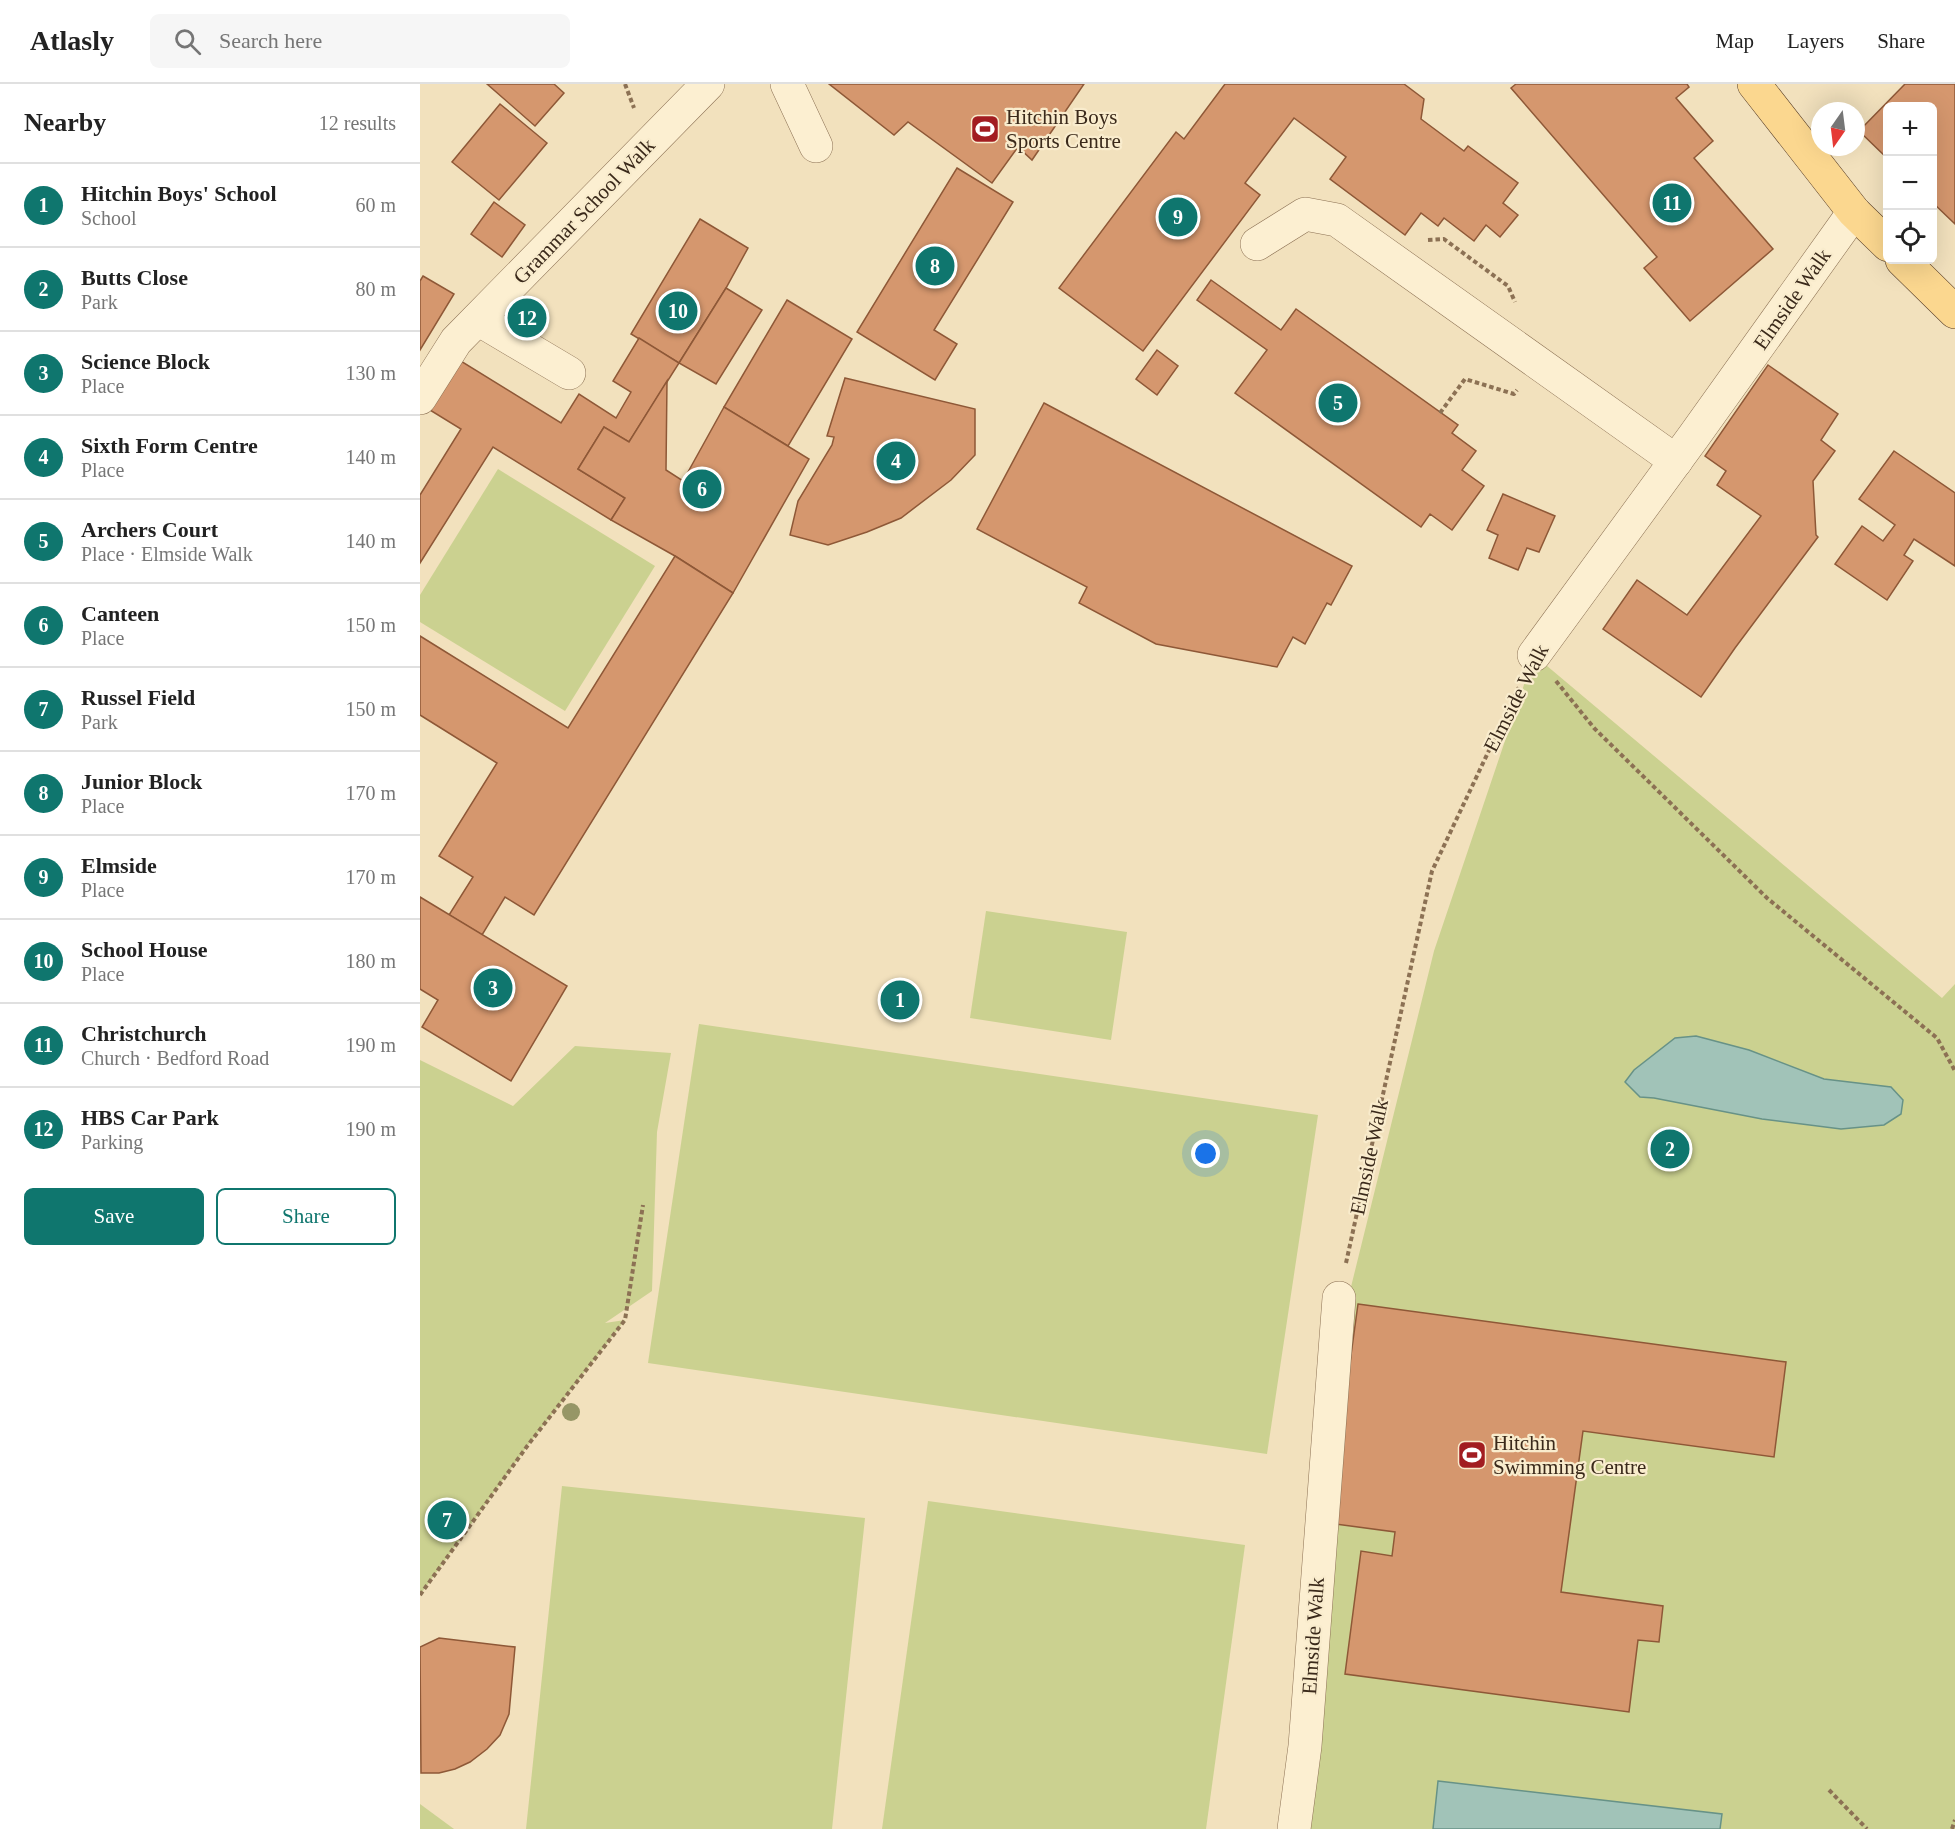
<!DOCTYPE html>
<meta charset="utf-8">
<style>
:root{--surface:#fff;--page:#f6f6f6;--text:#222;--muted:#767676;--line:#e0e0e0;--accent:#0f766e}
body{margin:0;font-family:Georgia,serif;background:var(--page);color:var(--text)}
.controls{position:absolute;right:18px;top:18px;display:grid;overflow:hidden;border-radius:9px;box-shadow:0 6px 24px #0002}
.controls button{width:54px;height:54px;display:grid;place-items:center;padding:0;border:0;border-bottom:2px solid var(--line);background:var(--surface);color:var(--text);font:30px sans-serif}
.compass{position:absolute;left:1391px;top:18px;width:54px;height:54px;border-radius:50%;background:var(--surface);box-shadow:0 6px 24px #0002;rotate:194deg}
.you{position:absolute;left:786px;top:1070px;width:21px;height:21px;margin:-15px;border:4px solid #fff;border-radius:50%;background:#1a73e8;box-shadow:0 0 0 9px #1a73e833}
.badge{display:grid;place-items:center;width:39px;height:39px;border-radius:50%;background:var(--accent);color:#fff;font-size:20px;font-weight:700}
.pin{position:absolute;translate:-50% -50%;border:3px solid #fff;box-shadow:0 2px 6px #0006}
.list{margin:0;padding:0;list-style:none}
h2{display:flex;justify-content:space-between;align-items:center;height:78px;margin:0;padding:0 24px;font-size:26px}
h2 small{font-size:20px;font-weight:400;color:var(--muted)}
.list li{display:grid;grid-template-columns:39px 1fr auto;gap:18px;align-items:center;box-sizing:border-box;height:84px;padding:0 24px;border-top:2px solid var(--line)}
.list b{display:block;font-size:22px;white-space:nowrap}
.list p{margin:0;font-size:20px;white-space:nowrap;color:var(--muted)}
.list em{font-size:20px;font-style:normal;color:var(--muted)}
.actions{display:flex;gap:12px;padding:18px 24px}
.actions a{flex:1;padding:14px 0;border:2px solid var(--accent);border-radius:9px;text-align:center;font-size:21px;color:var(--accent)}
.actions .main{background:var(--accent);color:#fff}
.icon{flex:none;width:33px;height:33px;fill:none;stroke:currentColor;stroke-width:2;stroke-linecap:round;stroke-linejoin:round}
.map{position:relative;flex:none;width:1535px;height:1745px;overflow:hidden}
header{display:flex;align-items:center;gap:36px;box-sizing:border-box;height:84px;padding:0 30px;background:var(--surface);border-bottom:2px solid var(--line)}
header strong{font-size:28px}
nav{display:flex;gap:33px;margin-inline-start:auto;font-size:21px}
.search{width:420px;height:54px;background:var(--page);display:flex;align-items:center;gap:15px;box-sizing:border-box;padding:0 21px;border-radius:9px;color:var(--muted);font-size:22px}
main{display:flex}
aside{flex:1;background:var(--surface)}
.map>svg:first-child{display:block}
.green{fill:#cbd190}
.water{fill:#a1c3b8;stroke:#679287;stroke-width:1.5}
.building{fill:#d5976e;stroke:#8e5837;stroke-width:1.5}
.lines{fill:none;stroke-linecap:round;stroke-linejoin:round}
.minor-casing{stroke:#8c7154;stroke-width:34}
.major-casing{stroke:#593f29;stroke-width:34}
.path{stroke:#8c7154;stroke-width:4;stroke-dasharray:4.5 3;stroke-linecap:butt}
.minor{stroke:#fcefd1;stroke-width:33}
.major{stroke:#fbd78f;stroke-width:33}
.tree{fill:#969666}
.labels{text-anchor:middle;dominant-baseline:central;stroke-width:4.5;stroke-linejoin:round;paint-order:stroke}
.poi-label{font-size:21px;fill:#3a291a;stroke:#f9eccd;text-anchor:start}
.street-label{font-size:21px;fill:#3a291a;stroke:#f9eccd}
</style>
<header>
<strong>Atlasly</strong>
<div class="search"><svg class="icon" aria-label="search" viewBox="0 0 24 24"><circle cx="10" cy="10" r="6"/><path d="M15 15l6 6"/></svg>Search here</div>
<nav><a>Map</a><a>Layers</a><a>Share</a></nav>
</header>
<main>
<aside>
<h2>Nearby<small>12 results</small></h2>
<ul class="list">
<li><span class="badge">1</span><div><b>Hitchin Boys' School</b><p>School</p></div><em>60 m</em></li>
<li><span class="badge">2</span><div><b>Butts Close</b><p>Park</p></div><em>80 m</em></li>
<li><span class="badge">3</span><div><b>Science Block</b><p>Place</p></div><em>130 m</em></li>
<li><span class="badge">4</span><div><b>Sixth Form Centre</b><p>Place</p></div><em>140 m</em></li>
<li><span class="badge">5</span><div><b>Archers Court</b><p>Place · Elmside Walk</p></div><em>140 m</em></li>
<li><span class="badge">6</span><div><b>Canteen</b><p>Place</p></div><em>150 m</em></li>
<li><span class="badge">7</span><div><b>Russel Field</b><p>Park</p></div><em>150 m</em></li>
<li><span class="badge">8</span><div><b>Junior Block</b><p>Place</p></div><em>170 m</em></li>
<li><span class="badge">9</span><div><b>Elmside</b><p>Place</p></div><em>170 m</em></li>
<li><span class="badge">10</span><div><b>School House</b><p>Place</p></div><em>180 m</em></li>
<li><span class="badge">11</span><div><b>Christchurch</b><p>Church · Bedford Road</p></div><em>190 m</em></li>
<li><span class="badge">12</span><div><b>HBS Car Park</b><p>Parking</p></div><em>190 m</em></li>
</ul>
<div class="actions"><a class="main">Save</a><a>Share</a></div>
</aside>
<div class="map">
<svg width="1535" height="1745" viewBox="0 0 1535 1745">
<rect width="100%" height="100%" fill="#f2e1bd"/>
<g class="green">
<path d="M78 385 235 482 145 627 0 538V511Z"/>
<path d="M1114 571 1522 914 1535 900V1745H886L928 1215 1014 867Z"/>
<path d="M566 827 707 848 691 956 550 934Z"/>
<path d="M279 940 898 1031 847 1370 228 1279Z"/>
<path d="M155 962 251 969 237 1048 232 1207 185 1239 205 1236 108 1361 0 1511V976L93 1022Z"/>
<path d="M142 1402 445 1434 412 1745H106Z"/>
<path d="M508 1417 825 1461 786 1745H462Z"/>
<path d="M0 1720 34 1745H0Z"/>
</g>
<g class="water">
<path d="M1276 952 1329 966 1404 995 1471 1003 1483 1016 1481 1030 1464 1041 1421 1045 1342 1035 1234 1014 1220 1013 1205 998 1214 986 1255 954Z"/>
<path d="M1018 1697 1302 1730 1300 1745H1013Z"/>
</g>
<g class="building">
<path d="M67 0H134L144 9 115 42Z"/>
<path d="M409 0H664L612 76 598 63 572 99 488 38 474 51Z"/>
<path d="M805 0H984L1004 15 1001 35 1044 67 1048 62 1098 99 1083 119 1098 131 1080 153 1066 141 1054 157 1024 134 1018 142 1001 129 985 151 910 95 926 73 874 34 825 99 840 111 723 267 639 204 756 48 764 55Z"/>
<path d="M1096 0H1267L1269 3 1256 14 1293 57 1274 74 1353 165 1270 237 1224 184 1237 173 1091 4Z"/>
<path d="M1485 0H1535V140L1512 118V22H1468V75L1439 47Z"/>
<path d="M80 20 127 59 79 116 32 78Z"/>
<path d="M537 84 593 118 514 246 537 260 515 296 437 248Z"/>
<path d="M74 118 105 141 82 173 51 150Z"/>
<path d="M280 135 328 164 306 204 259 279 211 250Z"/>
<path d="M3 192 34 210 0 266V197Z"/>
<path d="M791 196 861 246 876 225 1038 341 1032 349 1056 367 1042 386 1064 402 1032 446 1010 430 1001 443 815 309 847 266 777 216Z"/>
<path d="M306 204 342 226 296 300 259 279Z"/>
<path d="M367 216 432 255 368 362 304 323Z"/>
<path d="M219 254 259 279 209 358 184 343 158 385 205 414 191 436 73 363 0 479V411L41 345 5 323 36 274 141 339 159 310 196 334 211 308 193 297Z"/>
<path d="M737 266 758 282 737 311 716 295Z"/>
<path d="M1348 281 1418 330 1401 356 1415 367 1393 397 1396 451 1398 453 1315 564 1281 613 1183 545 1217 496 1267 531 1341 432 1297 401 1306 387 1285 372Z"/>
<path d="M425 294 555 325V371L531 396 481 434 447 448 408 461 370 451 378 417 412 361 414 353 407 352Z"/>
<path d="M247 297 246 386 263 397 304 323 389 375 313 509 255 472 191 436 205 414 158 385 184 343 209 358Z"/>
<path d="M624 319 932 482 911 521 907 519 885 560 873 553 857 583 736 560 659 519 667 503 557 445Z"/>
<path d="M1474 367 1535 409V482L1494 455 1484 471 1493 477 1467 516 1415 480 1442 442 1463 457 1475 441 1439 415Z"/>
<path d="M1083 410 1135 432 1119 468 1107 464 1098 486 1069 474 1078 451 1067 446Z"/>
<path d="M255 472 313 509 114 831 85 813 62 851 29 831 53 793 19 772 77 679 0 631V552L148 644Z"/>
<path d="M0 813 147 902 91 997 2 943 18 916 0 905Z"/>
<path d="M938 1220 1366 1278 1354 1373 1163 1347 1141 1508 1243 1522 1239 1558 1218 1556 1209 1628 925 1590 941 1467 972 1472 975 1448 908 1439Z"/>
<path d="M19 1554 95 1563 89 1630 80 1651 67 1665 50 1678 35 1685 19 1689H1L0 1563Z"/>
</g>
<g class="lines">
<g class="minor-casing">
<g id="minor">
<path d="M367 0 396 62"/>
<path d="M837 160 885 130 917 136 1256 377"/>
<path d="M58 235 149 289"/>
<path d="M0 314 36 257 288 0"/>
<path d="M1114 571 1274 352 1434 128"/>
<path d="M874 1745 885 1662 919 1214"/>
</g>
</g>
<g class="major-casing">
<g id="major">
<path d="M1334 0 1434 128 1468 161"/>
<path d="M1482 176 1535 228"/>
</g>
</g>
<g class="path">
<path d="M205 0 214 24"/>
<path d="M1008 156 1024 155 1088 202 1095 218"/>
<path d="M1020 329 1045 295 1094 310 1097 306"/>
<path d="M1136 597 1174 644 1347 814 1517 954 1535 987"/>
<path d="M926 1179 1012 787 1099 603"/>
<path d="M0 1511 108 1361 205 1236 223 1121"/>
<path d="M1409 1706 1447 1745"/>
<path d="M1532 1745 1535 1736"/>
</g>
<use href="#minor" class="minor"/>
<use href="#major" class="major"/>
</g>
<circle class="tree" cx="151" cy="1328" r="9"/>
<defs>
<g id="stadium-square" transform="scale(1.5)"><rect x="-9" y="-9" width="18" height="18" rx="4" fill="#a21d21" stroke="#f9eccd"/><path d="M0-5a6.5 5 0 1 0 0 10a6.5 5 0 1 0 0-10ZM-3.5-1.8h7v3.6h-7Z" fill="#fff"/></g>
</defs>
<g fill-rule="evenodd">
<use href="#stadium-square" x="565" y="45"/>
<use href="#stadium-square" x="1052" y="1371"/>
</g>
<g class="labels">
<g class="poi-label">
<text x="586" y="33">Hitchin Boys<tspan x="586" dy="24">Sports Centre</tspan></text>
<text x="1073" y="1359">Hitchin<tspan x="1073" dy="24">Swimming Centre</tspan></text>
</g>
<g class="street-label">
<text transform="translate(164 127) rotate(-46)">Grammar School Walk</text>
<text transform="translate(1372 215) rotate(-55)">Elmside Walk</text>
<text transform="translate(1096 614) rotate(-63)">Elmside Walk</text>
<text transform="translate(949 1073) rotate(-78)">Elmside Walk</text>
<text transform="translate(893 1552) rotate(-86)">Elmside Walk</text>
</g>
</g>
</svg>
<div class="controls">
<button>+</button>
<button>−</button>
<button><svg class="icon" aria-label="locate" viewBox="0 0 24 24"><circle cx="12" cy="12" r="6"/><path d="M12 2v4M12 18v4M2 12h4M18 12h4"/></svg></button>
</div>
<svg class="compass" viewBox="-18 -18 36 36"><path d="M0-13l5 13h-10z" fill="#e53935"/><path d="M0 13l5-13h-10z" fill="#767676"/></svg>
<div class="you"></div>
<div class="pin badge" style="left:480px;top:916px">1</div>
<div class="pin badge" style="left:1250px;top:1065px">2</div>
<div class="pin badge" style="left:73px;top:904px">3</div>
<div class="pin badge" style="left:476px;top:377px">4</div>
<div class="pin badge" style="left:918px;top:319px">5</div>
<div class="pin badge" style="left:282px;top:405px">6</div>
<div class="pin badge" style="left:27px;top:1436px">7</div>
<div class="pin badge" style="left:515px;top:182px">8</div>
<div class="pin badge" style="left:758px;top:133px">9</div>
<div class="pin badge" style="left:258px;top:227px">10</div>
<div class="pin badge" style="left:1252px;top:119px">11</div>
<div class="pin badge" style="left:107px;top:234px">12</div>
</div>
</main>
